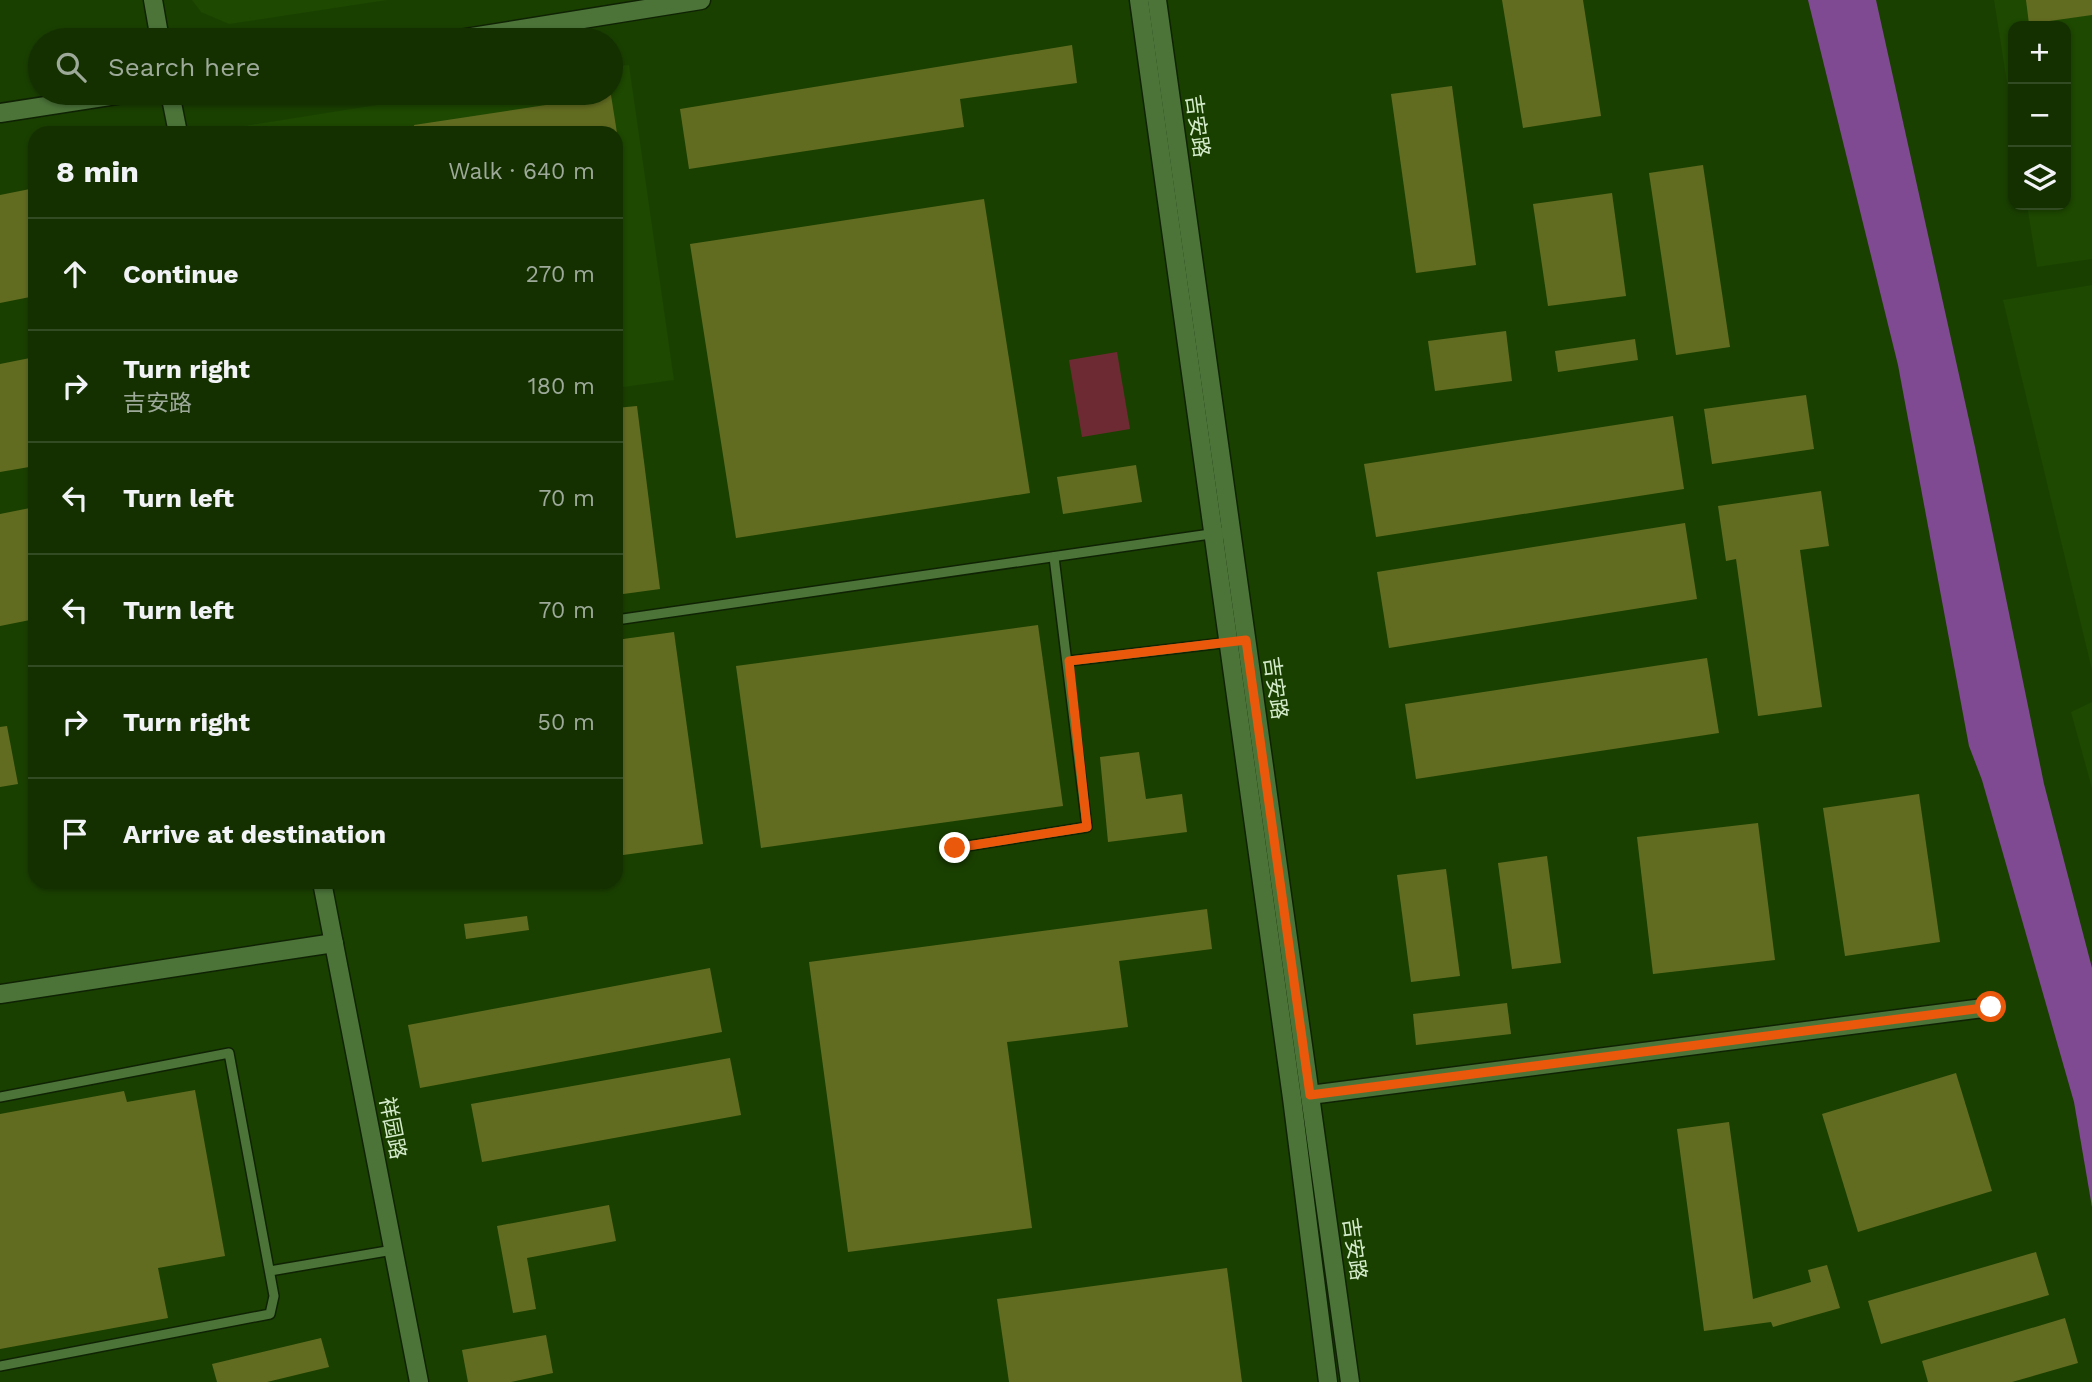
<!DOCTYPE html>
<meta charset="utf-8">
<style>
:root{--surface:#143000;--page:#213c0f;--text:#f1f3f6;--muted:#9da999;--line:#334b22}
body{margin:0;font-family:"Work Sans","Noto Sans SC",sans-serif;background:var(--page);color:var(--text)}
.controls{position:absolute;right:21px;top:21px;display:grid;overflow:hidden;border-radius:14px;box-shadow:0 2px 5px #0004}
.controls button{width:63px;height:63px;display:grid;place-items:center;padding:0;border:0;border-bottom:2px solid var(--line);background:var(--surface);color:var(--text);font:35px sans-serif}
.stop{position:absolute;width:21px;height:21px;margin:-16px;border:5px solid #ea580c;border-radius:50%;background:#fff}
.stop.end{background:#ea580c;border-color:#fff;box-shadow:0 2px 7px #0008}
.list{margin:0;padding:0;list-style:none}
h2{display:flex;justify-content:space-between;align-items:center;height:91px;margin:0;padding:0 28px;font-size:30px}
h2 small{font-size:23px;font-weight:400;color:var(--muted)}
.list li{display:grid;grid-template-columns:46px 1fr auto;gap:21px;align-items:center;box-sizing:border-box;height:112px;padding:0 28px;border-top:2px solid var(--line)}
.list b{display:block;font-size:26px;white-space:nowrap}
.list p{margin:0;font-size:23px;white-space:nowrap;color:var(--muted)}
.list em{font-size:23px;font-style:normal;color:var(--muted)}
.icon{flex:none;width:38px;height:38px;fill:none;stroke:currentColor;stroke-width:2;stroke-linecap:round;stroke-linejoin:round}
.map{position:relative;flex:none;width:2092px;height:1382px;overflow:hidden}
.search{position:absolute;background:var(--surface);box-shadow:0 2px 5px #0004;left:28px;top:28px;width:595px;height:77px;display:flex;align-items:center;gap:18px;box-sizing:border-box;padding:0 24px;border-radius:38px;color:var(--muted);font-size:26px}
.panel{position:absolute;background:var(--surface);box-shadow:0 2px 5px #0004;left:28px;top:126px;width:595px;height:763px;border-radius:21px}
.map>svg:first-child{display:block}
.built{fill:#1e4900}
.green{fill:#6e2a32}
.water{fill:#7f4a92}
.building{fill:#626c20}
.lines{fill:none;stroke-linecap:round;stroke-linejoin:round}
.lane-casing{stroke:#0f2304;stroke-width:12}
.street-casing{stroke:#0f2304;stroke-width:21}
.secondary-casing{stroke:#0f2304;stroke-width:21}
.lane{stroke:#4c7439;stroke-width:9}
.street{stroke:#4c7439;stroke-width:18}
.secondary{stroke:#4c7439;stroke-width:18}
.route{stroke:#ea580c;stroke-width:9}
.labels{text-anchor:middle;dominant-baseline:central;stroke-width:5;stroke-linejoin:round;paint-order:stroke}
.street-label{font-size:21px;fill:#d5eccc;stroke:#1a4000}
</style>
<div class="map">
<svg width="2092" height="1382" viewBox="0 0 2092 1382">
<rect width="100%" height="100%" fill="#1a4000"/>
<g class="built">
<path d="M192 0H387L229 24 201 12Z"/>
<path d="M1994 0H2092V259L2037 267 2027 205H2066V26H2013V120Z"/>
<path d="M629 65 674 380 616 388V133H228L232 128 452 93H611V67Z"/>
<path d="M2092 285V670L2003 300Z"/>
<path d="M2092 702V788L2071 712Z"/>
</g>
<path class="green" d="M1117 352 1130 429 1082 437 1069 360Z"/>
<path class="water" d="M1808 0H1876L1975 447 2044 784 2092 968V1207L2074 1102 1982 780 1969 746 1898 365Z"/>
<g class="building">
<path d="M1502 0H1583L1601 116 1523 128Z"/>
<path d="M2026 0H2092V15L2029 24Z"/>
<path d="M1072 45 1077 83 960 99 964 127 689 169 680 109Z"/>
<path d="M1452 86 1476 265 1416 273 1391 94Z"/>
<path d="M611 95 617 133H415L414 125Z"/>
<path d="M1703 165 1730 347 1676 355 1649 173Z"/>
<path d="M35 188V296L0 303V195Z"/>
<path d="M1612 193 1626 296 1548 306 1533 204Z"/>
<path d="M984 199 1030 493 736 538 690 244Z"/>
<path d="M1506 331 1512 381 1435 391 1428 341Z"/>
<path d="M1635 339 1638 360 1558 372 1555 351Z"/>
<path d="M35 357V466L0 472V364Z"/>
<path d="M1806 395 1814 449 1712 464 1704 409Z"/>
<path d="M637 406 660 589 616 595V408Z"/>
<path d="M1673 416 1684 489 1376 537 1364 464Z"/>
<path d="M1136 465 1142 502 1063 514 1057 477Z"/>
<path d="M1821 491 1829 546 1800 550 1822 707 1758 716 1736 559 1726 561 1718 506Z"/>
<path d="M35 507V619L0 626V514Z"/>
<path d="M1685 523 1697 599 1389 648 1377 572Z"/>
<path d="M1038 625 1063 806 761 848 736 666Z"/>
<path d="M674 632 703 844 616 856V640Z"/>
<path d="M1707 658 1719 733 1416 779 1405 704Z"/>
<path d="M7 726 18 784 0 787V727Z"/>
<path d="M1139 752 1146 799 1182 794 1187 832 1108 842 1100 757Z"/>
<path d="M1919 794 1940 942 1845 956 1823 808Z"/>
<path d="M1758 823 1775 960 1653 974 1637 837Z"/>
<path d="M1547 856 1561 963 1512 969 1498 863Z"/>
<path d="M1446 869 1460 976 1411 982 1397 875Z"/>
<path d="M1207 909 1212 949 1119 961 1128 1027 1007 1042 1032 1228 848 1252 809 962Z"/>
<path d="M527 916 529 930 466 939 464 924Z"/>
<path d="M710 968 722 1032 420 1088 408 1025Z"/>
<path d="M1507 1003 1511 1034 1416 1045 1413 1014Z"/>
<path d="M730 1058 741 1115 482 1162 471 1104Z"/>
<path d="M1956 1073 1992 1191 1858 1232 1822 1114Z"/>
<path d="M195 1090 225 1256 158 1268 168 1318 0 1349V1114L124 1091 127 1102Z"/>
<path d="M1729 1122 1753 1299 1811 1282 1808 1270 1827 1265 1840 1308 1773 1327 1771 1322 1704 1331 1677 1129Z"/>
<path d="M609 1205 616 1241 527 1258 536 1309 513 1313 497 1226Z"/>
<path d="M2036 1252 2049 1295 1881 1344 1868 1301Z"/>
<path d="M1227 1268 1242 1382H1009L997 1299Z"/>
<path d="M2065 1318 2078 1363 2012 1382H1928L1922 1361Z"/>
<path d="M546 1335 553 1373 511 1382H468L462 1350Z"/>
<path d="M321 1338 329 1367 267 1382H217L212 1364Z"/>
</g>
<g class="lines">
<g class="lane-casing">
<g id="lane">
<path d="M616 620 1231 531"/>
<path d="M1069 661 1231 642"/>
<path d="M955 848 1087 827 1054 557"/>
<path d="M0 1097 229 1053 274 1296 270 1314 0 1366"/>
<path d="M270 1271 393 1250"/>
</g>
</g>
<g class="street-casing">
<g id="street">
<path d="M0 994 334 943"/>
<path d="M1310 1095 1991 1007"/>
</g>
</g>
<g class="secondary-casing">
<g id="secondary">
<path d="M153 0 160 40"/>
<path d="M1139 0 1292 1098 1328 1382"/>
<path d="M1157 0 1350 1382"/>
<path d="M453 40 701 0"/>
<path d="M170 93 178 133"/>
<path d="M0 113 129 93"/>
<path d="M322 882 419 1382"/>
</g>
</g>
<use href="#lane" class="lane"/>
<use href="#street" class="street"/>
<use href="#secondary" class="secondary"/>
</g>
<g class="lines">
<path class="route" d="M955 848 1087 827 1069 661 1246 640 1310 1095 1991 1007"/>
</g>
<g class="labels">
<g class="street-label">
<text transform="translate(1198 126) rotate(82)">吉安路</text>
<text transform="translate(1276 688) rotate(82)">吉安路</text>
<text transform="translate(393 1128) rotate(79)">祥园路</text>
<text transform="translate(1355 1249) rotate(82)">吉安路</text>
</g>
</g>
</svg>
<div class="controls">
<button>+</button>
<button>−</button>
<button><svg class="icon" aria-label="layers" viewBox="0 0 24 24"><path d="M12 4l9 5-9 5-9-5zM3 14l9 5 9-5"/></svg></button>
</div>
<div class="stop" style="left:1991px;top:1007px"></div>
<div class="stop end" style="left:955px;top:848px"></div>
<div class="search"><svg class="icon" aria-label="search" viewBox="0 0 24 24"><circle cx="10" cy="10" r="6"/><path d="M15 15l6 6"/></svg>Search here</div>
<section class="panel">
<h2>8 min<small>Walk · 640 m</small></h2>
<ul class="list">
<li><svg class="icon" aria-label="ahead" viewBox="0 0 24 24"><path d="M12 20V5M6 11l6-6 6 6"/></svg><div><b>Continue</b></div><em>270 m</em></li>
<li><svg class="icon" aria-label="right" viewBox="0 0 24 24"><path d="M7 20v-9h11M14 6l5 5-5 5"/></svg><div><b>Turn right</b><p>吉安路</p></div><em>180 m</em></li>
<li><svg class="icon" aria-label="left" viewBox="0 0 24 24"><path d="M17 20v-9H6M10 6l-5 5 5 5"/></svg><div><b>Turn left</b></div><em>70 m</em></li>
<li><svg class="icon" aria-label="left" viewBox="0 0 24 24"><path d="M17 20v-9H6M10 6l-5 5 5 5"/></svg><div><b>Turn left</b></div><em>70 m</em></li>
<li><svg class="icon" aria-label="right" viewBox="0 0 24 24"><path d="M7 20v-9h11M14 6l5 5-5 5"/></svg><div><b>Turn right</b></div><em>50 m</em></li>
<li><svg class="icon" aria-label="arrive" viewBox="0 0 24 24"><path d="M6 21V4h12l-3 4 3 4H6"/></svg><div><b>Arrive at destination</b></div></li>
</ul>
</section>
</div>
